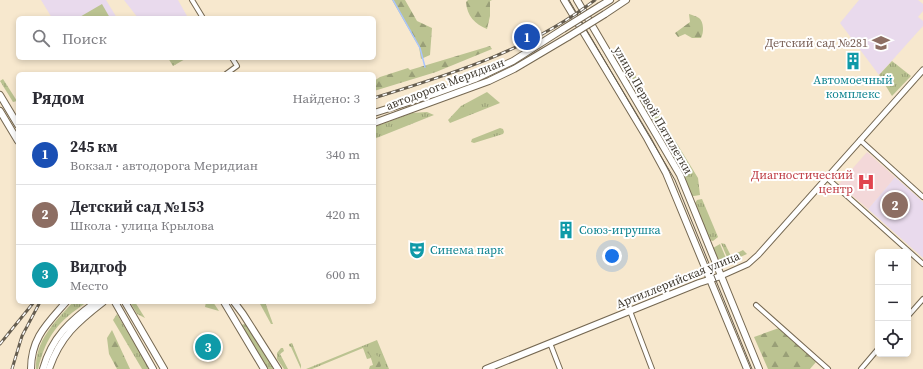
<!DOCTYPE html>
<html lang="ru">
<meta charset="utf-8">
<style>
:root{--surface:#fff;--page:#f7f7f7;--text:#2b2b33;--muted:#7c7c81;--line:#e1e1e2;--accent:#775a2d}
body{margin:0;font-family:"Source Serif 4",serif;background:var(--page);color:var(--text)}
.controls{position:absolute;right:12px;bottom:12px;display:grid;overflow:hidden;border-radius:6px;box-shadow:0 2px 6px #0003}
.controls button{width:36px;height:36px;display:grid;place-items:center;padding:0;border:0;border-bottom:1px solid var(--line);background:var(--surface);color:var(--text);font:20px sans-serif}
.you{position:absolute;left:612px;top:256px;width:14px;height:14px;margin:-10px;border:3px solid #fff;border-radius:50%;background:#1a73e8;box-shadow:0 0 0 6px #1a73e833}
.badge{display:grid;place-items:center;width:26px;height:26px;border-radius:50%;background:var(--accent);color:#fff;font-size:13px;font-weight:700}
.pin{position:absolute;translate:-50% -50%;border:2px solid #fff;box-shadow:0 1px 4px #0006}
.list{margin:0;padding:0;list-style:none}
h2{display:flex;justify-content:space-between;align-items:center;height:52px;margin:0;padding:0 16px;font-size:17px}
h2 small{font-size:13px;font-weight:400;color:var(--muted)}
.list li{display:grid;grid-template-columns:26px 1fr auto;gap:12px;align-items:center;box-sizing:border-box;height:60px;padding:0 16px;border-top:1px solid var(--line)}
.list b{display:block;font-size:15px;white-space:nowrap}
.list p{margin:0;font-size:13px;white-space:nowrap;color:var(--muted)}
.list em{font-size:13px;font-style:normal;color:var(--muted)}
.icon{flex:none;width:22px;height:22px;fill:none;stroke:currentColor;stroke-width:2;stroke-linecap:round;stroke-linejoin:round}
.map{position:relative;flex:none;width:923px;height:369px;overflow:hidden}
.search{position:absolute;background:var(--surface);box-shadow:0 2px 6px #0003;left:16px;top:16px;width:360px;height:44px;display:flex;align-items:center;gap:10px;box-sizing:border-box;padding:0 14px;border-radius:6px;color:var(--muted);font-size:15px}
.panel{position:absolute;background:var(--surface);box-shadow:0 2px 6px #0003;left:16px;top:72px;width:360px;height:232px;border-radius:6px}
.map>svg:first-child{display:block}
.education{fill:#e9daed}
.medical{fill:#f3d8d9}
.grass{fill:url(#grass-tufts)}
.forest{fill:url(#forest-firs)}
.pitch{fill:#bbc391}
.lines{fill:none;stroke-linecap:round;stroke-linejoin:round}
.stream{stroke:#aac5fe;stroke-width:1.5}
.minor-casing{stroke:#756852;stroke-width:6}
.tertiary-casing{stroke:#756852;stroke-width:7}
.primary-casing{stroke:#756852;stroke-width:8}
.minor{stroke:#fff;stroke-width:4}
.tertiary{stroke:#fff;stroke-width:5}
.primary{stroke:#fff;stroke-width:6}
.tram{stroke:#655d4f;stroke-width:1}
.rail-casing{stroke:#655d4f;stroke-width:3}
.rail{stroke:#fff;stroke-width:1.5;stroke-dasharray:4.5;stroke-linecap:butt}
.primary-bridge-casing{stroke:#756852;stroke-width:8;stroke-linecap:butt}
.primary-bridge{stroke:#fff;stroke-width:6}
.labels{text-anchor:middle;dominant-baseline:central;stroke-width:4;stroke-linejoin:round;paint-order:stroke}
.education-label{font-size:12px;fill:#785e54;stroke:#fff;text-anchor:end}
.culture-label{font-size:12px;fill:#0d838f;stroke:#fff;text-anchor:start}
.street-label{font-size:12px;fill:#3f392f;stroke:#fff}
.health-label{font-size:12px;fill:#be3a42;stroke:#fff;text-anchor:end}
</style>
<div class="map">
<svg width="923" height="369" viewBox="0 0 923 369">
<defs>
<pattern id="grass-tufts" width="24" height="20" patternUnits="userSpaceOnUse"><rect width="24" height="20" fill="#bbc391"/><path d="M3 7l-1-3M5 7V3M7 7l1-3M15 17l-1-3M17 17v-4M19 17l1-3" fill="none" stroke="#999f77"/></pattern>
<pattern id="forest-firs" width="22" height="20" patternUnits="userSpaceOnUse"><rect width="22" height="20" fill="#bbc391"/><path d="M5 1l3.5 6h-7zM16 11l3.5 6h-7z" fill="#999f77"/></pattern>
</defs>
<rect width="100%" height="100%" fill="#f7e8ce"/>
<g class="education">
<path d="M41 0H106L117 18H52Z"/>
<path d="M124 0H178L187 16 183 18H138Z"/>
<path d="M859 0H918L923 4V11L918 17 923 21V26L879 75 840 23Z"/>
<path d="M895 177 923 202V258L868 209Z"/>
</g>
<path class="medical" d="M867 152 895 177 868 209 839 184Z"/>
<g class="grass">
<path d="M168 58H187L173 66Z"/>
<path d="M892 61 911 76 892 96 879 75Z"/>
<path d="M632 70 698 178 700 195 694 196H691L679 168 640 101 641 100 629 79 633 77 630 72Z"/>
<path d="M3 79 17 101 13 102 0 81Z"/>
<path d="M487 92 500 103 450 123 448 120 461 106Z"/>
<path d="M427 112 434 115 374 139V127L412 113Z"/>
<path d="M500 128 503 129 504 132 503 134 474 143 471 142 472 139Z"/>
<path d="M702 199 718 237 713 241 709 240 695 203 697 200Z"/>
<path d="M721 243 725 244 731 256 743 250 747 254 729 262Z"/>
<path d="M720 244 728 263 721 265 713 248Z"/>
<path d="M73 302H87C58 322 47 334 38 369H36C35 340 55 322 73 302Z"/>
<path d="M130 302H135L145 318 137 314Z"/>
<path d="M206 302H213L219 311 205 307Z"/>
<path d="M259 302H265L273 324H271Z"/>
<path d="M117 314 149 368V369H142L113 320Z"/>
<path d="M244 324 246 325 274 369H268L242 327V325Z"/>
<path d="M377 340 389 369H369L370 366 373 365 371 358 367 359 363 348 312 369H306Z"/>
<path d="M292 343 301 365V369L291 347 289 346V344Z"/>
<path d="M281 348H283L284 351 280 354 288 369H284L277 359V353Z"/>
</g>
<g class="forest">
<path d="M392 0H405L417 21 432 28 430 55 421 59 419 47Z"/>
<path d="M468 0H492L490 1V16L487 29C475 24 467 16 466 2Z"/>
<path d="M689 14C692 15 696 16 699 18 704 22 704 33 701 38H692L685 34 678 37 675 33 690 22Z"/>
<path d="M490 46 492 49 436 72 374 91V81L380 77 408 68 410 70Z"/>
<path d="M779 328 816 362 810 369H768L754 337Z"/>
<path d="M112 330 130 369H117L109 354 107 338Z"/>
<path d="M368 350 379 357 381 366 378 369 375 368 370 355 367 352Z"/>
</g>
<path class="pitch" d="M102 4 110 18H78Z"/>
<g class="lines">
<path class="stream" d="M393 0 420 48 425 67"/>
<g class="minor-casing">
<g id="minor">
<path d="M192 0 203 18"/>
<path d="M226 74 237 66 232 58"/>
<path d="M860 140 923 197"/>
<path d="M827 178 923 264"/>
<path d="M756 305 828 369"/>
<path d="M630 311 652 369"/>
<path d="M908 316 923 299"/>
<path d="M550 343 560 369"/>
<path d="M861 369 878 349"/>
</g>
</g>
<g class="tertiary-casing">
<path id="tertiary" d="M721 276 748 264 758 255 923 70"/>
</g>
<g class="primary-casing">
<g id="primary">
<path d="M564 0 647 138 666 173 747 369"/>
<path d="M577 0 680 175 759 369"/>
<path d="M600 6 610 0"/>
<path d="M605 14 626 0"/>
<path d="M0 95 18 125"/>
<path d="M0 111 18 141"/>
<path d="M374 113 434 94 475 79 513 61 563 29"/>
<path d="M374 123 489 81 514 69 568 37"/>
<path d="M115 302 153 369"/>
<path d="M125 302 164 369"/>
<path d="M224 302 264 369"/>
<path d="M234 302 243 314 278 369"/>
<path d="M31 369C31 338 47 324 66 302"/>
<path d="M43 369C52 337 70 321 96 302"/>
<path d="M49 369C60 337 77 322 103 302"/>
<path d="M486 369 699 283 721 276"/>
</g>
</g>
<use href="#minor" class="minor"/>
<use href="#tertiary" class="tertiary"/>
<use href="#primary" class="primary"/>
<path class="tram" d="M569 0 675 180 752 369"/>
<g class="rail-casing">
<g id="rail">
<path d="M374 98C451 74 530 50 595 0"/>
<path d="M0 344 34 302"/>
<path d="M12 369 22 336 40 302"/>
</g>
</g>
<use href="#rail" class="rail"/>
<g class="primary-bridge-casing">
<g id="primary-bridge">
<path d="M563 29 600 6"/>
<path d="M568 37 605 14"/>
</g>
</g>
<use href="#primary-bridge" class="primary-bridge"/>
</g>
<defs>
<g id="school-bare" transform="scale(1.38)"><path d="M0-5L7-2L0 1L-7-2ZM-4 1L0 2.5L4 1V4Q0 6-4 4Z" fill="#8d6e63" stroke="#fff" stroke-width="2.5" paint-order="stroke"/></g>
<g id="building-bare" transform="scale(1.38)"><path d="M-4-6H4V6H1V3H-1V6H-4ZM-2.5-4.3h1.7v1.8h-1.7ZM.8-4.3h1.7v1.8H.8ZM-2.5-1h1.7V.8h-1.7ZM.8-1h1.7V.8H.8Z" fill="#0f9aa8" stroke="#fff" stroke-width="2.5" paint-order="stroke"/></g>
<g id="hospital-bare" transform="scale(1.38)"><path d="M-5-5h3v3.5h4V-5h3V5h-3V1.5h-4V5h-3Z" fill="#e0444e" stroke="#fff" stroke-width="2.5" paint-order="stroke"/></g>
<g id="theatre-bare" transform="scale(1.38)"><path d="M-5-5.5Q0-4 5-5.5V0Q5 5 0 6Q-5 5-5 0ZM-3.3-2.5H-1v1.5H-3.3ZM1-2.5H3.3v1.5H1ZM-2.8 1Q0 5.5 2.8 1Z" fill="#0f9aa8" stroke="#fff" stroke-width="2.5" paint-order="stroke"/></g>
</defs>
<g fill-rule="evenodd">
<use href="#school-bare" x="881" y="43"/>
<use href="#building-bare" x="853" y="61"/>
<use href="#hospital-bare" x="866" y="182"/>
<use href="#building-bare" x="566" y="230"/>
<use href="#theatre-bare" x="417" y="250"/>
</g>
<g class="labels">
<g class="education-label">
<text x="868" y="43">Детский сад №281</text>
</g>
<g class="culture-label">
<text x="853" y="80" text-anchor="middle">Автомоечный<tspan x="853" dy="14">комплекс</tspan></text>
<text x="579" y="230">Союз-игрушка</text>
<text x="430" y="250">Синема парк</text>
</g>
<g class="street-label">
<text transform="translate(445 84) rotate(-21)">автодорога Меридиан</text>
<text transform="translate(653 110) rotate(60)">улица Первой Пятилетки</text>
<text transform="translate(678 280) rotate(-22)">Артиллерийская улица</text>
</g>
<g class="health-label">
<text x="853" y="175">Диагностический<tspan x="853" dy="14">центр</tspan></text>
</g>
</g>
</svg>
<div class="controls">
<button>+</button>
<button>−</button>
<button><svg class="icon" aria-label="locate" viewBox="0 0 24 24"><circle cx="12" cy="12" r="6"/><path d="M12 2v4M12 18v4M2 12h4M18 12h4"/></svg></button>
</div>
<div class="you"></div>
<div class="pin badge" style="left:527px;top:37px;background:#1a4fb4">1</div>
<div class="pin badge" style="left:895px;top:205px;background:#8d6e63">2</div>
<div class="pin badge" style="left:208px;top:347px;background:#0f9aa8">3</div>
<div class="search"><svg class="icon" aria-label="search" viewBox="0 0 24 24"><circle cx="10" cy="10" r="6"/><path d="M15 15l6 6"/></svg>Поиск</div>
<section class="panel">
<h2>Рядом<small>Найдено: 3</small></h2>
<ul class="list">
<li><span class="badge" style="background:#1a4fb4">1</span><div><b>245 км</b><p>Вокзал · автодорога Меридиан</p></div><em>340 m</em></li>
<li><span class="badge" style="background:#8d6e63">2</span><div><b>Детский сад №153</b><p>Школа · улица Крылова</p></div><em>420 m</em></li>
<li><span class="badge" style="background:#0f9aa8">3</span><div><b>Видгоф</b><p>Место</p></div><em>600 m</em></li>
</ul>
</section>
</div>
